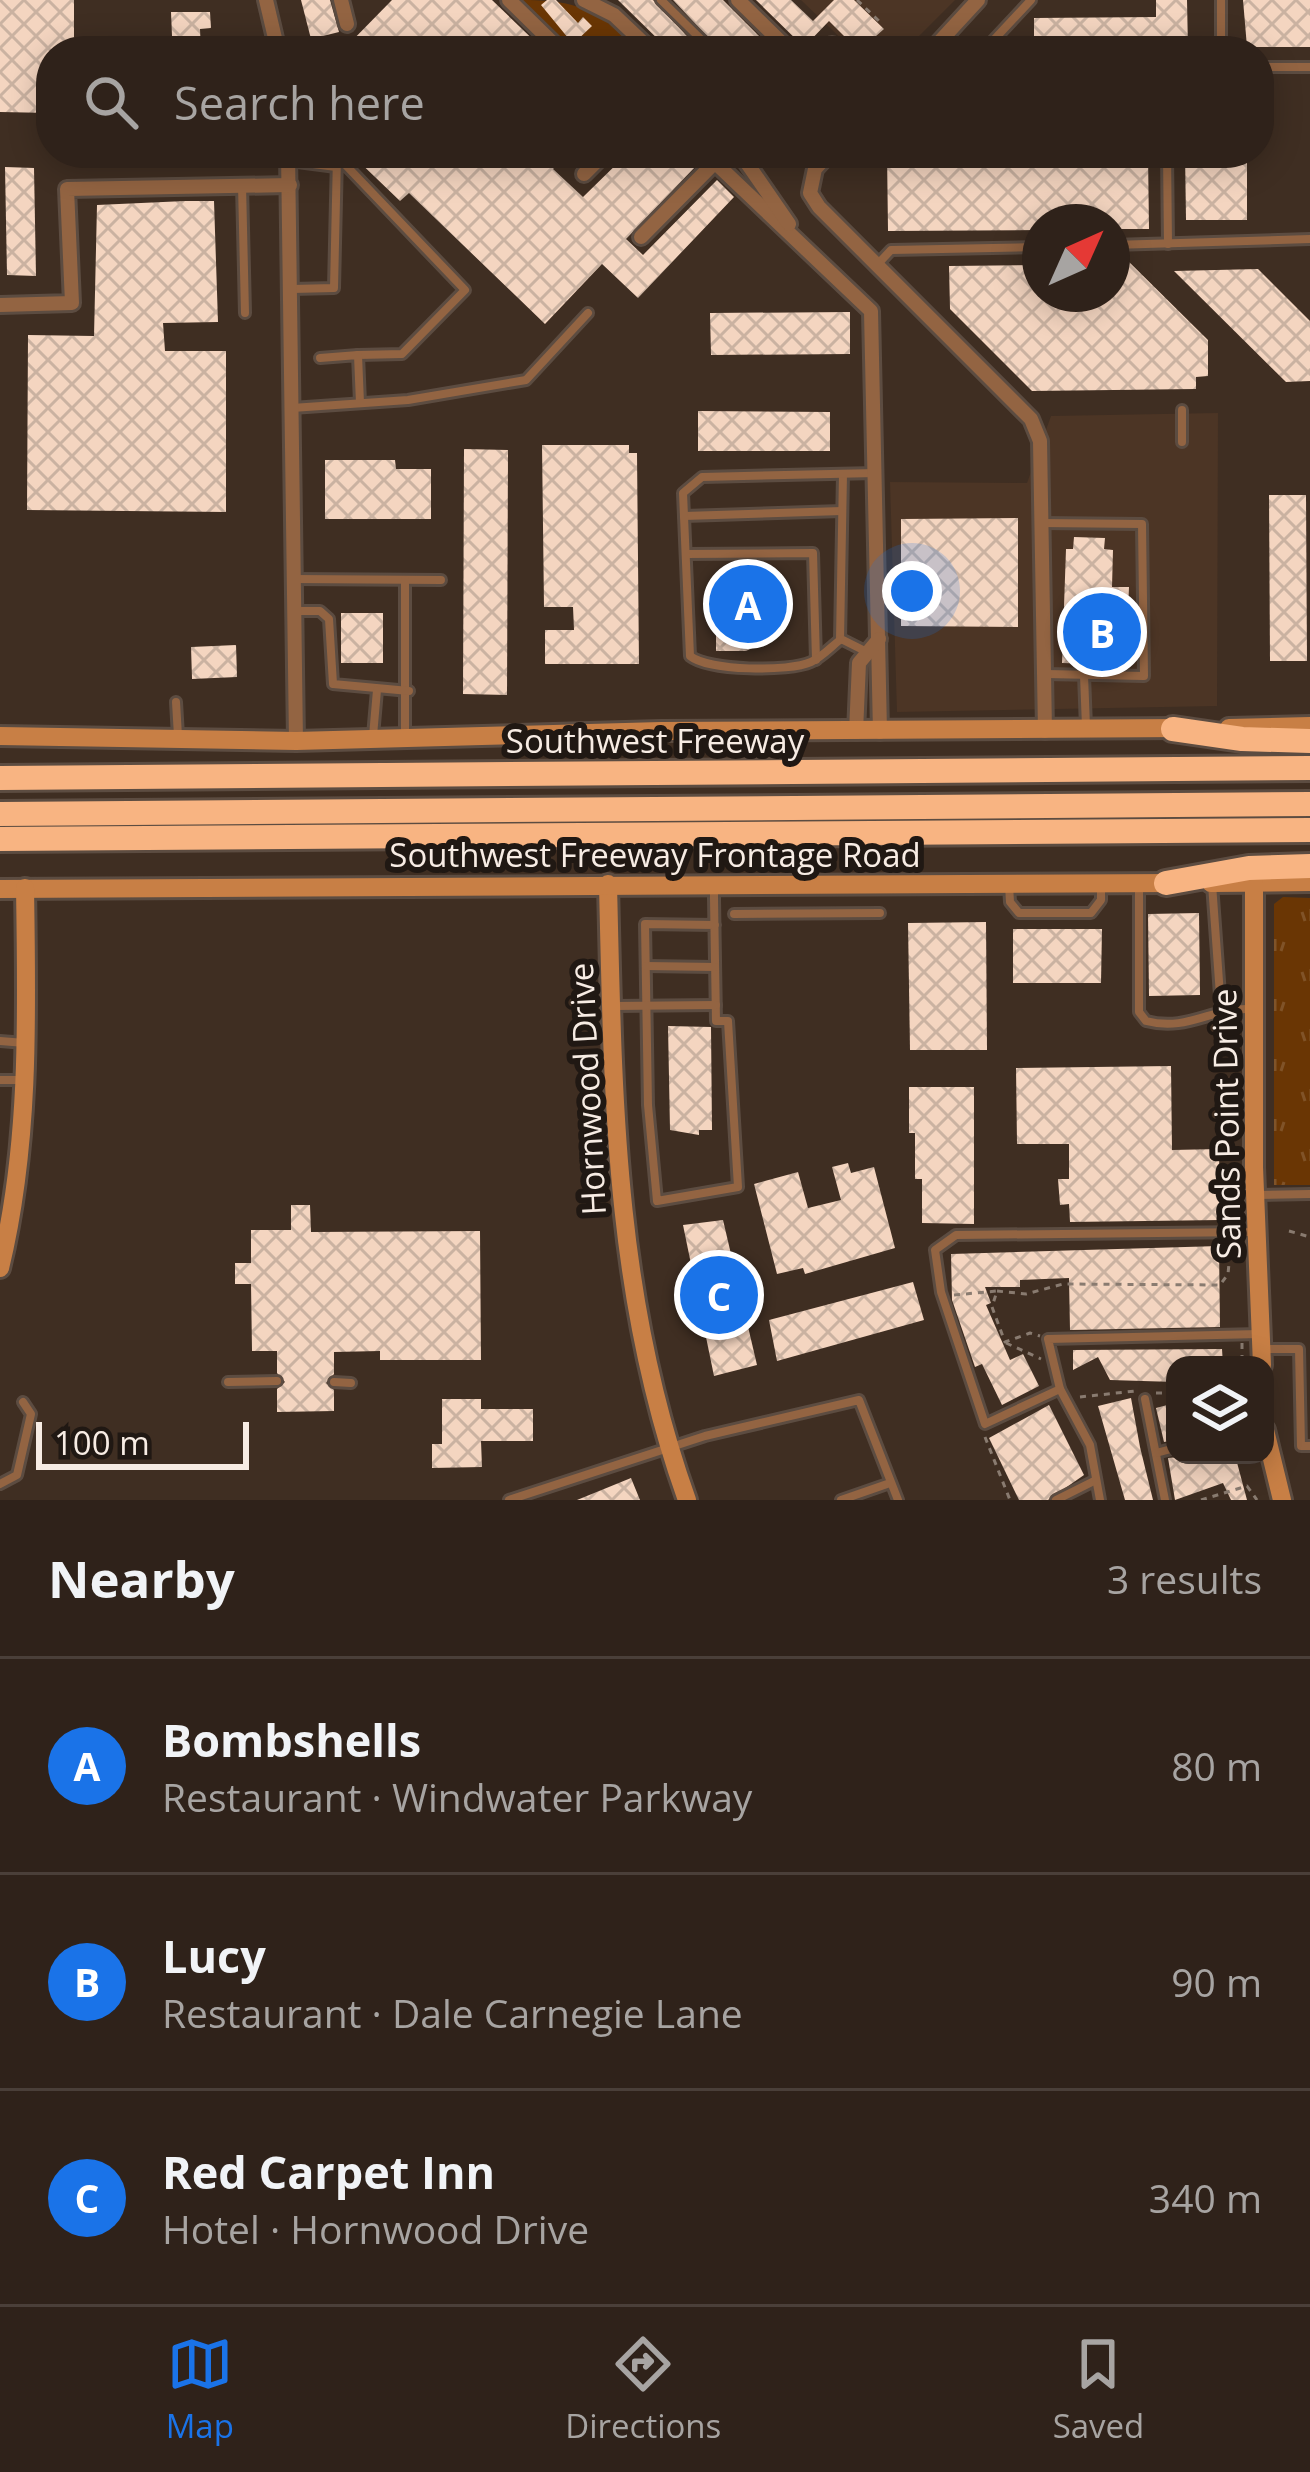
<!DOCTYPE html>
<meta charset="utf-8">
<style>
:root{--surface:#2f221a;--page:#372a23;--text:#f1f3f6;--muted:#a7a4a2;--line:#4a3f39;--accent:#1a73e8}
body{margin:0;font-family:"Open Sans",sans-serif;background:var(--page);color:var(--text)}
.controls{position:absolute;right:36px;bottom:36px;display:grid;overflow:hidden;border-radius:24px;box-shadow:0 6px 30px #0003}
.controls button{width:108px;height:108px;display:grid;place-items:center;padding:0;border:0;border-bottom:3px solid var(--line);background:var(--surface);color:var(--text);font:60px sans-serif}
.compass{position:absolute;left:1022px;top:204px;width:108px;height:108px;border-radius:50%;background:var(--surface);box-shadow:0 6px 30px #0003;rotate:45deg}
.scale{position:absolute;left:36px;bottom:30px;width:213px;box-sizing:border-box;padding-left:12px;border:6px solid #f7ece4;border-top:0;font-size:33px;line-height:42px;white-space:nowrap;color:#f7ece4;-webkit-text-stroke:9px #201813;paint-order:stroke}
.you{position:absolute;left:912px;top:591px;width:42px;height:42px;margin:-30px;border:9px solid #fff;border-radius:50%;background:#1a73e8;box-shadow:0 0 0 18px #1a73e833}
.badge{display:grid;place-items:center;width:78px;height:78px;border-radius:50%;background:var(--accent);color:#fff;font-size:39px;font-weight:700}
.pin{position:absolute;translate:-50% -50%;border:6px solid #fff;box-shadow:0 3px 12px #0006}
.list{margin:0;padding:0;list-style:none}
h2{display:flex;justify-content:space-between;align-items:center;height:156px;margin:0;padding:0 48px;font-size:51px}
h2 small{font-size:39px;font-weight:400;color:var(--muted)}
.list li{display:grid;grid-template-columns:78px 1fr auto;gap:36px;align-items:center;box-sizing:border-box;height:216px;padding:0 48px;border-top:3px solid var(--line)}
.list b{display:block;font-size:45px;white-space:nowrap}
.list p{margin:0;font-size:39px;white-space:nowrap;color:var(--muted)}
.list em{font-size:39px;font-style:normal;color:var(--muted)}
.icon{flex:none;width:66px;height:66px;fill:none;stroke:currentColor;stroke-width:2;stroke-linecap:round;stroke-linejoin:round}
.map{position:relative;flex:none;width:1310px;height:1500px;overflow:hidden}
.search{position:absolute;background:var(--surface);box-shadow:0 6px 30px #0003;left:36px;right:36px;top:36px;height:132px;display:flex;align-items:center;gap:30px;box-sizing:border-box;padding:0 42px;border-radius:48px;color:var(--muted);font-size:45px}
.sheet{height:804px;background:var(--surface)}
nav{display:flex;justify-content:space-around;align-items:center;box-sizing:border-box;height:168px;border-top:3px solid var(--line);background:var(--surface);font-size:33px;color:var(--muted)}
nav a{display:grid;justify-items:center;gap:6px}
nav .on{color:var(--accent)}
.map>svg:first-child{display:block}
.built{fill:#4c3525}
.grass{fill:url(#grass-tufts)}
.green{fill:#6a3604}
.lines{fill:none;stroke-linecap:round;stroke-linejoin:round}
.stream{stroke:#3a1800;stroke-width:4.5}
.building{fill:url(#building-cross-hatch)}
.lane-casing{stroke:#5c4c41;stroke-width:14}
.street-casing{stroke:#5c4c41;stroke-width:20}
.secondary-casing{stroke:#5c4c41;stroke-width:24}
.highway-casing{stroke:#5c4c41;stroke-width:30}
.path{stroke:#897b70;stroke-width:3;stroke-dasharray:6 6;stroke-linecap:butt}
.lane{stroke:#936442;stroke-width:8}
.street{stroke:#936442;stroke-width:14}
.secondary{stroke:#c87f45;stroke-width:18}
.highway{stroke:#f8b482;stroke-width:24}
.labels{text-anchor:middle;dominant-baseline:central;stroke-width:12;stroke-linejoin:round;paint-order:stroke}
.street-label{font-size:33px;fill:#f7ece4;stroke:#201813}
</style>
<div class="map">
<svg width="1310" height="1500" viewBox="0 0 1310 1500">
<defs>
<pattern id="grass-tufts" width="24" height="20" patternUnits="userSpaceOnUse" patternTransform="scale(3)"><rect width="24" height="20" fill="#6a3604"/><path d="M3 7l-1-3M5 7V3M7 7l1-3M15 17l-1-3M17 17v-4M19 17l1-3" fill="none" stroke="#805328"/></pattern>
<pattern id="building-cross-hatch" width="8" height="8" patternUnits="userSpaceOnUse" patternTransform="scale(3)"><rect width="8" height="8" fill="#f4d5c0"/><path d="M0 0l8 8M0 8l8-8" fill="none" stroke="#cab2a1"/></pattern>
</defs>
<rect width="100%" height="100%" fill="#3f2e22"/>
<g class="built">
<path d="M801 0H955L904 51H854Z"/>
<path d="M1218 413 1217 706 897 712 890 482 1027 483 1051 416Z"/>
</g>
<path class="grass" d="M1283 897 1310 898V1185H1274V904Z"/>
<path class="green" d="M520 0C577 0 598 9 639 51H572Z"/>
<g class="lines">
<path class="stream" d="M558 165 569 153"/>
</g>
<g class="building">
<path d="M0 0H74V37L172 36 171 12H210L211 28 200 29 201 51H51V113L0 112Z"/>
<path d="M301 0H330L339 32 311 39Z"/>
<path d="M392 0H492L545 51H342Z"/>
<path d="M547 0H556L578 23 583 17 592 26 573 44 541 5Z"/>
<path d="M618 0H653L701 51H670Z"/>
<path d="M673 0H723L774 51H721Z"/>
<path d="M756 0H791L813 21 834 0H854L884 29 859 51 829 21 804 47Z"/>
<path d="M1156 0H1187L1188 49 1034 51V18L1156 17Z"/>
<path d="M1243 0H1310V47H1247Z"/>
<path d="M350 153H568L553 169 583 197 628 153H654L664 164 675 153H689L699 163 626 239 643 255 717 180 734 197 638 298 602 264 545 324 409 193 400 201Z"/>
<path d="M887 153H1148L1149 229H1112V222H1040V230L888 231Z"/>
<path d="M1185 153H1247V220H1186Z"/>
<path d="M5 167 34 168 36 276 7 275Z"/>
<path d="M185 201H214L218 322 163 323 165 351H226V512L27 510 28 335 94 336 97 205Z"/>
<path d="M1120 253 1208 340V376L1196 377V389L1032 391 950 309 949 266 1040 265V294H1112V264H1118Z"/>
<path d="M1258 269 1310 321V381L1286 382 1174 271Z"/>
<path d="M850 312V354L711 355 710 313Z"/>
<path d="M698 411 830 412V451H698Z"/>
<path d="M542 445H629V453H637L639 664H545V630H574L573 607H544Z"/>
<path d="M464 449 508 450 507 695 463 694Z"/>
<path d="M325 460H395L396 469H431V519H325Z"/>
<path d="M1269 495H1306L1307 661H1270Z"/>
<path d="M1018 518V627L901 626V519Z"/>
<path d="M1074 537 1105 538 1104 549 1113 550 1112 587H1129L1128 610 1114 609 1112 651 1095 650V664L1062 663 1066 549H1073Z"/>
<path d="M716 574H782L779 635 746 651H716Z"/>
<rect x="341" y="613" width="42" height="50"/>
<path d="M236 645 237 677 192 679 191 647Z"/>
<path d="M1199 913 1200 995 1149 996 1148 914Z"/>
<path d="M986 922 987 1050H910L908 923Z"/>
<path d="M1013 929H1102L1101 983H1013Z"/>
<path d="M668 1026 711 1027 712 1130H699V1135L670 1130Z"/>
<path d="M1171 1066 1172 1150 1219 1149 1220 1220 1070 1222 1069 1204 1060 1205 1058 1179H1069V1144H1017L1016 1068Z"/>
<path d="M909 1087H974V1224L922 1223V1179H915V1133H909Z"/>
<path d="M848 1163 851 1173 874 1167 895 1248 805 1274 803 1268 777 1274 754 1184 798 1172 808 1208 841 1200 832 1167Z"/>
<path d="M291 1205H310L311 1232 480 1231 481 1360H380V1351L334 1352V1374L326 1383 334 1390V1411L277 1412V1389L285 1382 277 1373V1351H252L251 1284H235V1263H251V1230H291Z"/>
<path d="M723 1220 757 1365 714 1376 683 1225Z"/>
<path d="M1219 1246 1220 1327 1070 1330 1069 1278 1020 1280V1287H985L991 1303 986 1305 1010 1360 1023 1354 1039 1386 1002 1405 982 1364 975 1367 952 1300 951 1254Z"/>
<path d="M913 1282 924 1320 777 1361 769 1320Z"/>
<path d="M1222 1349 1223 1365H1175V1382L1110 1380 1098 1357 1073 1370V1350Z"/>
<path d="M1131 1398 1140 1447 1153 1500H1125L1098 1406Z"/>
<path d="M442 1399H481V1409H533V1441H481L482 1467 432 1468V1444H442Z"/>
<path d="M1171 1404 1175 1440 1164 1442 1156 1408Z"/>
<path d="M1049 1405 1084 1475 1048 1500H1019L989 1438Z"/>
<path d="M1203 1455H1235L1247 1500H1231L1223 1483 1175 1500 1168 1458Z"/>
<path d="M631 1478 640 1500H577Z"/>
</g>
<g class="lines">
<g class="lane-casing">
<g id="lane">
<path d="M661 0 713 51"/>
<path d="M1221 0V51"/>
<path d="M990 51 989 45 1031 0"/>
<path d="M1259 67H1310"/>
<path d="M1167 153 1168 244"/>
<path d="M290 161 336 167"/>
<path d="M242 185 245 313"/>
<path d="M1112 245 1310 239"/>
<path d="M877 265 891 250 1040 247"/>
<path d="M292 289 334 288 337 156 465 290 402 354 358 355"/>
<path d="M320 358 358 355 360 403"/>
<path d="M292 408 408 400 526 380 588 313"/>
<path d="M1182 410V442"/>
<path d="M684 516 842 511"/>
<path d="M1041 523 1142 524 1144 676 1046 674"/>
<path d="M686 554 813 553 816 660"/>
<path d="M294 579 441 580"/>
<path d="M405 580V737"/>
<path d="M294 611H320L329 619 333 684 409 691"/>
<path d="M840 640 843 474"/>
<path d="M867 652 841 639C831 647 822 657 811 662 789 672 709 671 690 656L683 493 702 477 876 473"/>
<path d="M1084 675 1086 727"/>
<path d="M176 702 178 736"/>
<path d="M373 736 377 690"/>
<path d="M1139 884V1012L1146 1021C1188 1032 1212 1007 1251 1009"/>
<path d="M1212 884 1221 1009"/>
<path d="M714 885V899L716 1021H728L738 1187 657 1201 648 1105 645 924 715 925"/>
<path d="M1009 885 1010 902 1019 913H1091L1101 900V886"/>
<path d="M734 914 880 913"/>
<path d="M646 966 715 967"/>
<path d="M615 1006 716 1005"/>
<path d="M0 1041 25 1043"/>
<path d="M0 1080H22"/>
<path d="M1256 1195 1310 1194"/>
<path d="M1262 1349H1299L1301 1446H1310"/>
<path d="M228 1382 277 1381"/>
<path d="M334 1382 351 1383"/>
<path d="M1060 1389 985 1424 941 1292 935 1250 956 1235 1253 1232"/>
<path d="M1145 1399 1165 1500"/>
<path d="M1156 1453 1175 1448"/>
<path d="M0 1484 17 1475 31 1414 23 1402"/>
<path d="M509 1500 705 1436 859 1400 898 1500"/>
<path d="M841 1500 890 1483"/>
<path d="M1056 1500 1096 1480"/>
<path d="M1100 1500 1090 1445 1060 1389 1048 1339 1259 1334"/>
</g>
</g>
<g class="street-casing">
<g id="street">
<path d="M266 0 278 51"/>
<path d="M341 0 347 24"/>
<path d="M509 0 561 51"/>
<path d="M584 0 614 15 652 51"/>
<path d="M738 0 790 51"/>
<path d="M826 51 832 45"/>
<path d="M931 51 978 0"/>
<path d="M288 153 296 741"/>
<path d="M705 153 871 311 880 732"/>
<path d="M740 153 789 224"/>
<path d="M830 153 815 169 810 193 819 207 1031 419 1040 441 1045 731"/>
<path d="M584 174 605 153"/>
<path d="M641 237 724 153"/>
<path d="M0 305 72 303 67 189 290 185"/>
<path d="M856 732 859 663 879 639"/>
</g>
</g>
<g class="secondary-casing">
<g id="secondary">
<path d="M1229 728 1310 726"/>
<path d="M0 736 296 741 661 731 1183 728"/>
<path d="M1211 883 1310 882"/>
<path d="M1254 883V1167L1262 1365"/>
<path d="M608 884C613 1096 614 1297 687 1500"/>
<path d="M0 889 1177 883"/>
<path d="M0 1268C30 1145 27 1013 25 888"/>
<path d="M1265 1430 1282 1500"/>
</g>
</g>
<g class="highway-casing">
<g id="highway">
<path d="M1173 729 1242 739 1310 741"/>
<path d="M0 778 1310 768"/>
<path d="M0 814 1310 804"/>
<path d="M0 839 1310 830"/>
<path d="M1166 883 1249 868 1310 866"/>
</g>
</g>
<g class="path">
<path d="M857 0 879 21"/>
<path d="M1289 1231 1310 1237"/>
<path d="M997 1291 1026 1294 1063 1284 1220 1285 1228 1274 1231 1242"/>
<path d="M954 1295 997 1291 992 1307 1005 1342 1030 1333 1040 1336"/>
<path d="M1006 1343 1041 1359"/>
<path d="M1242 1343V1365"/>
<path d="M1156 1393H1175"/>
<path d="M1080 1397 1135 1391"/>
<path d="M985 1437 1010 1500"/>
<path d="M1201 1500 1247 1486 1257 1500"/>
</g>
<use href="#lane" class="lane"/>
<use href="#street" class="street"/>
<use href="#secondary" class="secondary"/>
<use href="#highway" class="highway"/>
</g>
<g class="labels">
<g class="street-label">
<text x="655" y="740">Southwest Freeway</text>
<text x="655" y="854">Southwest Freeway Frontage Road</text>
<text transform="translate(587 1089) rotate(-93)">Hornwood Drive</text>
<text transform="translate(1226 1124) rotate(-91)">Sands Point Drive</text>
</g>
</g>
</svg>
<div class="controls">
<button><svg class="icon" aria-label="layers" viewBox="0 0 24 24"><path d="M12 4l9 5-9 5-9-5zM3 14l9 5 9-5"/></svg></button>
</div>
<svg class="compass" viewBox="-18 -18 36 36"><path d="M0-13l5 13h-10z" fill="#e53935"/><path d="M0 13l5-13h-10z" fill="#a7a4a2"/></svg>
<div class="scale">100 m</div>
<div class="you"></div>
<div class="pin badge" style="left:748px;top:604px">A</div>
<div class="pin badge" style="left:1102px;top:632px">B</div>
<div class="pin badge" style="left:719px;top:1295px">C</div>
<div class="search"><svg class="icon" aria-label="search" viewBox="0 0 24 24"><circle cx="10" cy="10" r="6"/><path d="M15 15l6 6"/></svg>Search here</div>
</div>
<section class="sheet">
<h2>Nearby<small>3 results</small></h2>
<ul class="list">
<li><span class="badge">A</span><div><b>Bombshells</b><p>Restaurant · Windwater Parkway</p></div><em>80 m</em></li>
<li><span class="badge">B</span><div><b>Lucy</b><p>Restaurant · Dale Carnegie Lane</p></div><em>90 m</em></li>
<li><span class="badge">C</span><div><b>Red Carpet Inn</b><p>Hotel · Hornwood Drive</p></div><em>340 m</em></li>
</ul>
</section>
<nav>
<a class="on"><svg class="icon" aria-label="map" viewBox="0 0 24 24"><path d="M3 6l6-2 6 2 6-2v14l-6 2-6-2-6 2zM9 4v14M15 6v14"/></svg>Map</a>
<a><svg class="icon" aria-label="directions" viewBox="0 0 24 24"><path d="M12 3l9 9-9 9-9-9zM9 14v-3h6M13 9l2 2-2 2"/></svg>Directions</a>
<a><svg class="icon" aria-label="saved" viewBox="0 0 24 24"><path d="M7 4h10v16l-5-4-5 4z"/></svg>Saved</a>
</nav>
